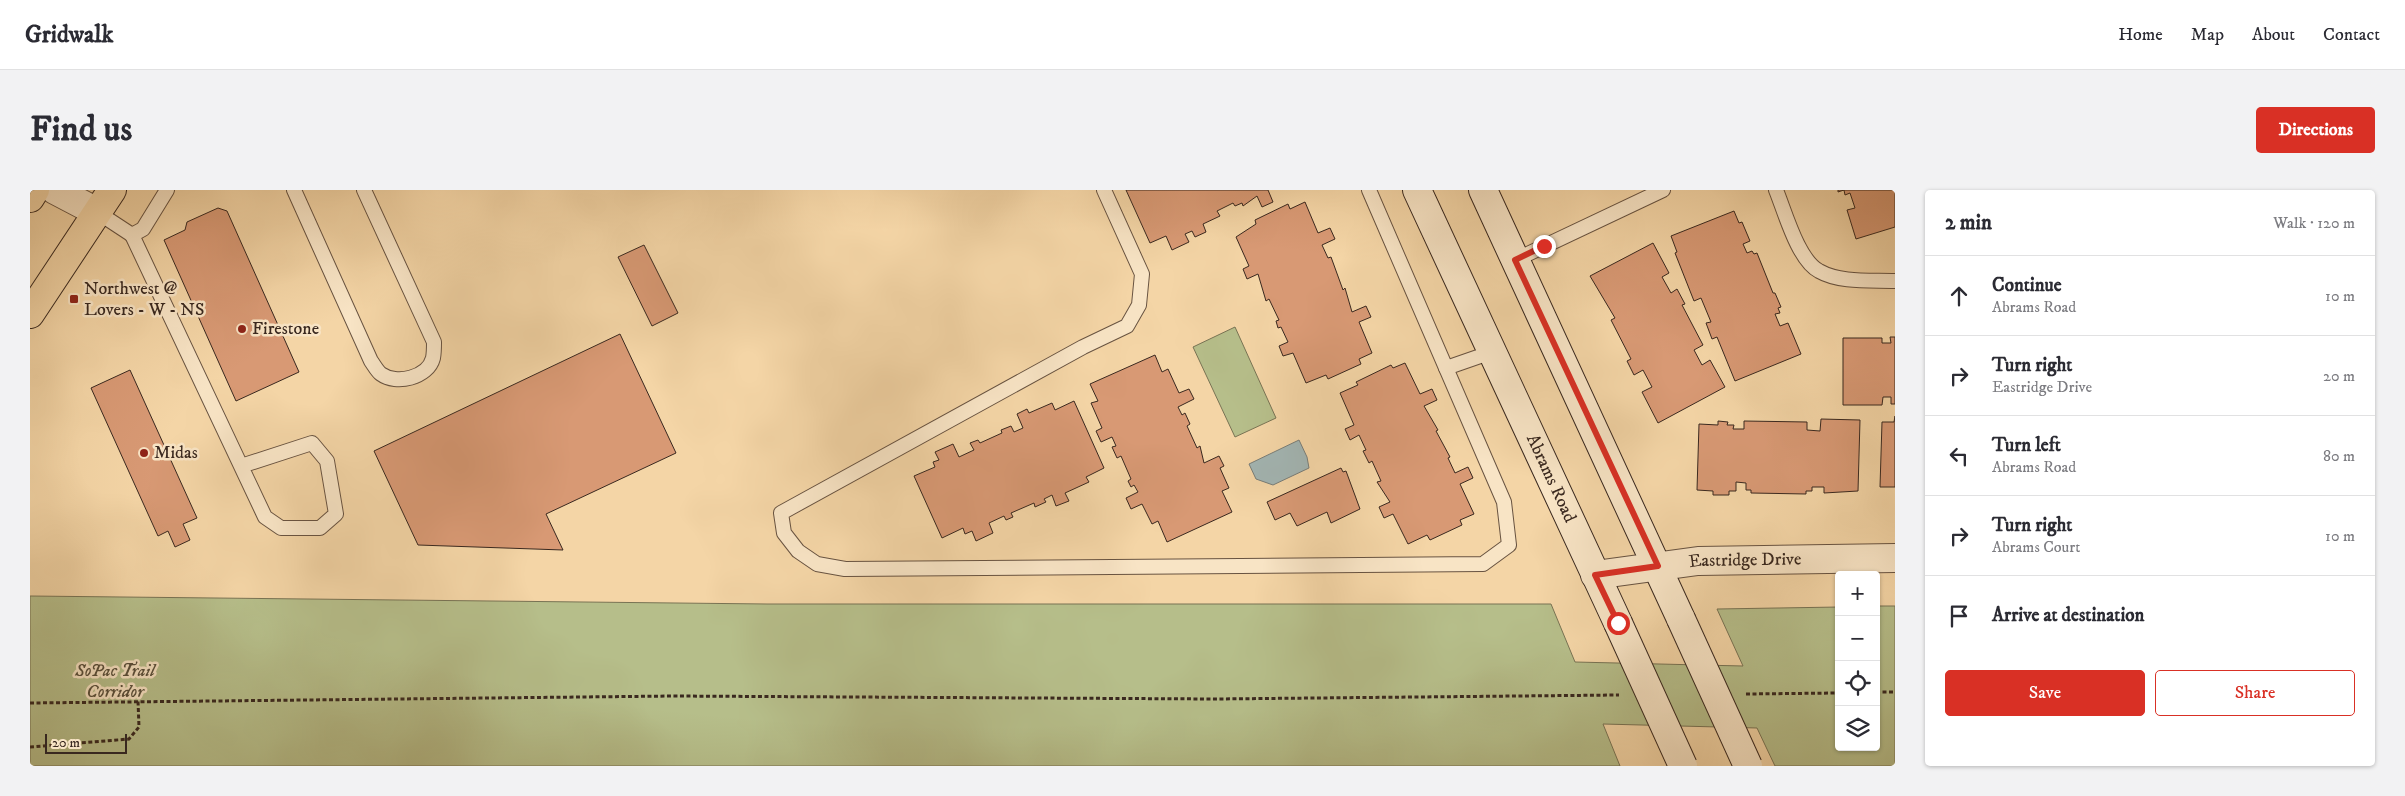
<!DOCTYPE html>
<meta charset="utf-8">
<style>
:root{--surface:#fff;--page:#f2f2f3;--text:#2b2b33;--muted:#7c7c81;--line:#e1e1e2;--accent:#d93025}
body{margin:0;font-family:"IM FELL DW Pica",serif;background:var(--page);color:var(--text)}
.controls{position:absolute;right:15px;bottom:15px;display:grid;overflow:hidden;border-radius:5px;box-shadow:0 1px 4px #0004}
.controls button{width:45px;height:45px;display:grid;place-items:center;padding:0;border:0;border-bottom:1px solid var(--line);background:var(--surface);color:var(--text);font:25px sans-serif}
.scale{position:absolute;left:15px;bottom:12px;width:82px;box-sizing:border-box;padding-left:5px;border:2px solid #39281f;border-top:0;font-size:14px;line-height:18px;white-space:nowrap;color:#39281f;-webkit-text-stroke:4px #f8e4c5;paint-order:stroke}
.stop{position:absolute;width:15px;height:15px;margin:-11px;border:4px solid #d93025;border-radius:50%;background:#fff}
.stop.end{background:#d93025;border-color:#fff;box-shadow:0 1px 5px #0008}
.list{margin:0;padding:0;list-style:none}
h2{display:flex;justify-content:space-between;align-items:center;height:65px;margin:0;padding:0 20px;font-size:21px}
h2 small{font-size:16px;font-weight:400;color:var(--muted)}
.list li{display:grid;grid-template-columns:32px 1fr auto;gap:15px;align-items:center;box-sizing:border-box;height:80px;padding:0 20px;border-top:1px solid var(--line)}
.list b{display:block;font-size:19px;white-space:nowrap}
.list p{margin:0;font-size:16px;white-space:nowrap;color:var(--muted)}
.list em{font-size:16px;font-style:normal;color:var(--muted)}
.actions{display:flex;gap:10px;padding:15px 20px}
.actions a{flex:1;padding:11px 0;border:1px solid var(--accent);border-radius:5px;text-align:center;font-size:18px;color:var(--accent)}
.actions .main{background:var(--accent);color:#fff}
.icon{flex:none;width:28px;height:28px;fill:none;stroke:currentColor;stroke-width:2;stroke-linecap:round;stroke-linejoin:round}
.map{position:relative;flex:none;width:1865px;height:576px;overflow:hidden;border-radius:5px}
header{display:flex;align-items:center;gap:30px;box-sizing:border-box;height:70px;padding:0 25px;background:var(--surface);border-bottom:1px solid var(--line)}
header strong{font-size:24px}
nav{display:flex;gap:28px;margin-inline-start:auto;font-size:18px}
.intro{display:flex;align-items:center;justify-content:space-between;box-sizing:border-box;height:120px;padding:0 30px}
h1{margin:0;font-size:35px}
.button{padding:12px 22px;border-radius:5px;background:var(--accent);color:#fff;font-size:18px;font-weight:700}
main{display:flex;gap:30px;padding:0 30px}
aside{flex:1;background:var(--surface);border-radius:5px;box-shadow:0 1px 4px #0004}
.map>svg:first-child{display:block}
.green{fill:#b6be8a;stroke:#787354}
.water{fill:#a2b5b3;stroke:#787d78}
.building{fill:#d89974;stroke:#39281f}
.lines{fill:none;stroke-linecap:round;stroke-linejoin:round}
.service-casing{stroke:#685341;stroke-width:16}
.tertiary-casing{stroke:#685341;stroke-width:30}
.secondary-casing{stroke:#39281f;stroke-width:30}
.primary-casing{stroke:#39281f;stroke-width:30}
.path{stroke:#39281f;stroke-width:3;stroke-dasharray:4 2.5;stroke-linecap:butt}
.service{stroke:#f8e4c5;stroke-width:14}
.tertiary{stroke:#f8e4c5;stroke-width:28}
.secondary{stroke:#f8e4c5;stroke-width:28}
.primary{stroke:#f4d5a6;stroke-width:28}
.secondary-bridge-casing{stroke:#39281f;stroke-width:30;stroke-linecap:butt}
.secondary-bridge{stroke:#f8e4c5;stroke-width:28}
.route{stroke:#d93025;stroke-width:6}
.poi-dot{fill:#8f2418;stroke:#f8e4c5;stroke-width:2}
.labels{text-anchor:middle;dominant-baseline:central;stroke-width:5;stroke-linejoin:round;paint-order:stroke}
.poi-label{font-size:18px;fill:#39281f;stroke:#f8e4c5;text-anchor:start}
.street-label{font-size:18px;fill:#39281f;stroke:#f8e4c5}
.park-label{font-size:18px;font-style:italic;fill:#584e3a;stroke:#f8e4c5}
</style>
<header>
<strong>Gridwalk</strong>
<nav><a>Home</a><a>Map</a><a>About</a><a>Contact</a></nav>
</header>
<div class="intro"><h1>Find us</h1><a class="button">Directions</a></div>
<main>
<div class="map">
<svg width="1865" height="576" viewBox="0 0 1865 576">
<rect width="100%" height="100%" fill="#f4d5a6"/>
<filter id="stains"><feTurbulence type="fractalNoise" baseFrequency=".004" numOctaves="4"/><feColorMatrix values="0 0 0 0 .2 0 0 0 0 .09 0 0 0 0 .02 0 0 0 .5 -.17"/></filter>
<radialGradient id="worn" r=".72"><stop offset=".6" stop-color="#630" stop-opacity="0"/><stop offset="1" stop-color="#630" stop-opacity=".3"/></radialGradient>
<g class="green">
<path d="M1205 137 1246 228 1205 247 1163 157Z"/>
<path d="M0 406 737 414H1521L1545 472 1713 476 1687 419 1809 417V557H1846V416H1865V576H1745L1727 538 1573 534 1590 576H0Z"/>
</g>
<path class="water" d="M1269 250 1277 267 1279 278 1243 295 1226 289 1219 274Z"/>
<g class="building">
<path d="M1096 0H1238L1243 12 1232 17 1227 6 1213 16 1212 13 1205 16 1203 13 1187 21 1190 26 1173 34 1176 42 1165 47 1162 41 1155 44 1159 52 1142 60 1136 46 1120 53Z"/>
<path d="M1808 0H1865V37L1826 49 1817 20 1825 18 1820 3 1815 5 1814 0 1808 2Z"/>
<path d="M1275 12 1288 43 1300 38 1305 49 1292 55 1298 68 1301 67 1313 100 1315 98 1322 122 1336 116 1341 127 1329 132 1342 163 1329 169 1331 174 1298 189 1296 185 1276 193 1263 163 1253 166 1249 156 1258 152 1251 137 1248 138 1246 131 1249 130 1239 109 1236 111 1228 84 1217 89 1213 79 1219 76 1206 47 1226 34 1225 30 1258 14 1260 19Z"/>
<path d="M188 18 197 21 269 182 206 211 134 50 155 40 157 32Z"/>
<path d="M1704 21 1709 33 1712 32 1720 51 1713 54 1717 63 1722 61 1724 64 1727 63 1743 103H1745L1751 117 1748 118 1750 123 1745 124 1750 136 1758 133 1771 164 1705 191 1687 147 1682 149 1676 133 1681 132 1671 108 1664 111 1645 63 1647 62 1641 46Z"/>
<path d="M1623 53 1639 83 1632 87 1641 103 1647 99 1655 114 1652 115 1673 155 1664 160 1672 175 1680 170 1695 197 1628 233 1612 202 1622 197 1613 180 1604 185 1597 171 1601 169 1581 130 1585 128 1560 86Z"/>
<path d="M614 55 648 123 622 136 588 67Z"/>
<path d="M590 144 646 263 516 324 533 360 388 355 344 261Z"/>
<path d="M1860 147H1865V214H1861V207H1853L1852 215H1813V148H1852V153H1861Z"/>
<path d="M1125 165 1132 182 1138 179 1149 203 1159 199 1164 209 1148 217 1152 225 1155 223 1160 234 1157 236 1167 258 1170 256 1174 273 1189 266 1194 276 1190 278 1199 298 1192 301 1202 322 1137 352 1128 331 1122 334 1112 314 1101 319 1096 308 1108 302 1104 295 1101 297 1098 291 1101 289 1091 266 1087 268 1082 257 1086 256 1082 247 1071 252 1066 241 1072 238 1061 213 1068 211 1060 194Z"/>
<path d="M1375 173 1390 204 1402 199 1407 210 1394 216 1408 240 1406 241 1420 267 1418 268 1425 283 1438 277 1443 288 1430 294 1444 324 1430 330 1432 335 1400 350 1397 345 1378 354 1363 324 1354 328 1349 317 1360 312 1347 292 1351 291 1342 271 1339 273 1333 261 1336 260 1329 245 1320 250 1315 239 1324 235 1310 203 1328 195 1326 192 1361 175 1363 178Z"/>
<path d="M100 180 167 328 153 334 160 350 145 357 138 341 128 346 61 198Z"/>
<path d="M1044 211 1074 278 1056 287 1059 292 1035 303 1039 311 1026 316 1022 305 1014 309 1016 312 1005 317 1004 313 981 323 983 327 976 330 974 326 959 333 963 343 946 351 942 341 935 344 933 338 912 348 884 286 905 277 903 272 909 270 905 262 923 254 929 267 944 260 940 253 948 250 950 253 972 243 971 240 981 236 984 242 993 238 987 224 997 219 999 223 1022 213 1025 220Z"/>
<path d="M1865 226V297H1850L1852 232H1864Z"/>
<path d="M1791 229 1830 230 1828 301 1794 303V297H1782V301H1776V304L1721 303V300H1716V293L1706 292V301H1699V305H1683V301L1667 300 1669 234 1688 235V231L1698 232 1697 235H1704L1703 239H1714V231L1777 232V240L1790 241Z"/>
<path d="M1311 278 1313 282 1316 281 1330 319 1301 333 1297 322 1267 336 1260 323 1245 330 1237 312Z"/>
</g>
<g class="lines">
<g class="service-casing">
<g id="service">
<path d="M264 0 341 171C344 175 347 181 351 184 366 195 398 188 403 168 404 163 404 157 404 152L334 0"/>
<path d="M1074 0 1112 84 1109 115 1097 136 1053 157 751 323 754 343 768 361 787 374 815 379 1453 374 1479 355 1474 312 1339 0"/>
<path d="M1746 0C1755 22 1768 70 1789 81 1810 93 1841 90 1865 91"/>
<path d="M67 22 102 45 113 39 137 0"/>
<path d="M102 45 235 327 251 338H290L306 324 297 271 282 253 211 276"/>
<path d="M1485 70 1633 0"/>
<path d="M1416 178 1462 162"/>
</g>
</g>
<g class="tertiary-casing">
<g id="tertiary">
<path d="M25 0 67 22"/>
<path id="s1" d="M1565 385 1668 371 1865 368"/>
</g>
</g>
<g class="secondary-casing">
<g id="secondary">
<path id="s2" d="M1387 0 1588 433"/>
<path d="M1453 0 1651 429"/>
</g>
</g>
<g class="primary-casing">
<g id="primary">
<path d="M0 8 5 0"/>
<path d="M0 124 82 0"/>
</g>
</g>
<g class="path">
<path d="M1846 502H1865"/>
<path d="M1716 504 1809 503"/>
<path d="M0 513 643 506 1184 509 1589 505"/>
<path d="M0 557 99 549 109 537 108 511"/>
</g>
<use href="#service" class="service"/>
<use href="#tertiary" class="tertiary"/>
<use href="#secondary" class="secondary"/>
<use href="#primary" class="primary"/>
<g class="secondary-bridge-casing">
<g id="secondary-bridge">
<path d="M1651 429 1718 576"/>
<path d="M1588 433 1653 576"/>
</g>
</g>
<use href="#secondary-bridge" class="secondary-bridge"/>
</g>
<g class="lines">
<path class="route" d="M1514 56 1485 70 1628 376 1565 385 1588 433"/>
</g>
<g class="poi-dot">
<rect x="39" y="104" width="10" height="10" rx="2.5"/>
<circle cx="212" cy="139" r="5"/>
<circle cx="114" cy="263" r="5"/>
</g>
<g class="labels">
<g class="poi-label">
<text x="54" y="99">Northwest @<tspan x="54" dy="21">Lovers - W - NS</tspan></text>
<text x="222" y="139">Firestone</text>
<text x="124" y="263">Midas</text>
</g>
<g class="street-label">
<text stroke="none"><textPath href="#s2" startOffset="318">Abrams Road</textPath></text>
<text stroke="none"><textPath href="#s1" startOffset="151">Eastridge Drive</textPath></text>
</g>
<g class="park-label">
<text x="85" y="481">SoPac Trail<tspan x="85" dy="21">Corridor</tspan></text>
</g>
</g>
<rect width="100%" height="100%" filter="url(#stains)"/>
<rect width="100%" height="100%" fill="url(#worn)"/>
</svg>
<div class="controls">
<button>+</button>
<button>−</button>
<button><svg class="icon" aria-label="locate" viewBox="0 0 24 24"><circle cx="12" cy="12" r="6"/><path d="M12 2v4M12 18v4M2 12h4M18 12h4"/></svg></button>
<button><svg class="icon" aria-label="layers" viewBox="0 0 24 24"><path d="M12 4l9 5-9 5-9-5zM3 14l9 5 9-5"/></svg></button>
</div>
<div class="scale">20 m</div>
<div class="stop" style="left:1588px;top:433px"></div>
<div class="stop end" style="left:1514px;top:56px"></div>
</div>
<aside>
<h2>2 min<small>Walk · 120 m</small></h2>
<ul class="list">
<li><svg class="icon" aria-label="ahead" viewBox="0 0 24 24"><path d="M12 20V5M6 11l6-6 6 6"/></svg><div><b>Continue</b><p>Abrams Road</p></div><em>10 m</em></li>
<li><svg class="icon" aria-label="right" viewBox="0 0 24 24"><path d="M7 20v-9h11M14 6l5 5-5 5"/></svg><div><b>Turn right</b><p>Eastridge Drive</p></div><em>20 m</em></li>
<li><svg class="icon" aria-label="left" viewBox="0 0 24 24"><path d="M17 20v-9H6M10 6l-5 5 5 5"/></svg><div><b>Turn left</b><p>Abrams Road</p></div><em>80 m</em></li>
<li><svg class="icon" aria-label="right" viewBox="0 0 24 24"><path d="M7 20v-9h11M14 6l5 5-5 5"/></svg><div><b>Turn right</b><p>Abrams Court</p></div><em>10 m</em></li>
<li><svg class="icon" aria-label="arrive" viewBox="0 0 24 24"><path d="M6 21V4h12l-3 4 3 4H6"/></svg><div><b>Arrive at destination</b></div></li>
</ul>
<div class="actions"><a class="main">Save</a><a>Share</a></div>
</aside>
</main>
